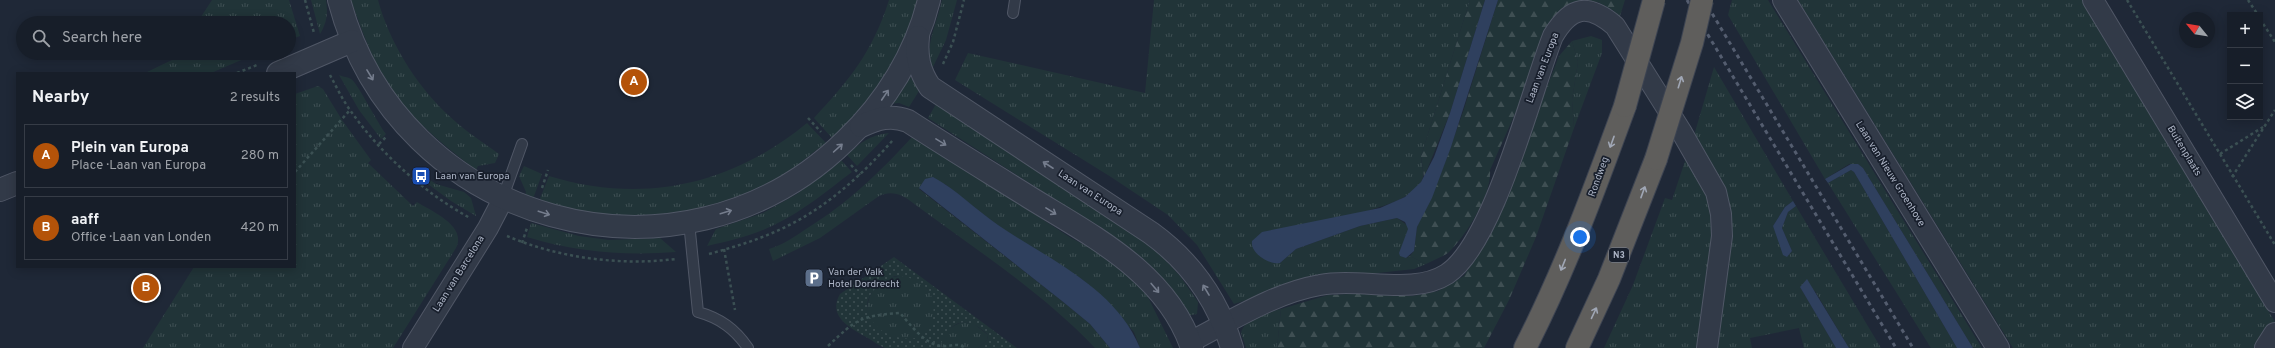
<!DOCTYPE html>
<meta charset="utf-8">
<style>
:root{--surface:#171e29;--page:#242b35;--text:#f1f3f6;--muted:#9ea2a8;--line:#363c46;--accent:#b45309}
body{margin:0;font-family:Overpass,sans-serif;background:var(--page);color:var(--text)}
.controls{position:absolute;right:12px;top:12px;display:grid;overflow:hidden;border-radius:0px;box-shadow:0 2px 10px #0003}
.controls button{width:36px;height:36px;display:grid;place-items:center;padding:0;border:0;border-bottom:1px solid var(--line);background:var(--surface);color:var(--text);font:20px sans-serif}
.compass{position:absolute;left:2179px;top:12px;width:36px;height:36px;border-radius:50%;background:var(--surface);box-shadow:0 2px 10px #0003;rotate:300deg}
.you{position:absolute;left:1580px;top:237px;width:14px;height:14px;margin:-10px;border:3px solid #fff;border-radius:50%;background:#1a73e8;box-shadow:0 0 0 6px #1a73e833}
.badge{display:grid;place-items:center;width:26px;height:26px;border-radius:50%;background:var(--accent);color:#fff;font-size:13px;font-weight:700}
.pin{position:absolute;translate:-50% -50%;border:2px solid #fff;box-shadow:0 1px 4px #0006}
.list{margin:0;padding:0;list-style:none}
h2{display:flex;justify-content:space-between;align-items:center;height:52px;margin:0;padding:0 16px;font-size:17px}
h2 small{font-size:13px;font-weight:400;color:var(--muted)}
.list li{display:grid;grid-template-columns:26px 1fr auto;gap:12px;align-items:center;box-sizing:border-box;height:64px;margin:0 8px 8px;padding:0 8px;border:1px solid var(--line);border-radius:0px}
.list b{display:block;font-size:15px;white-space:nowrap}
.list p{margin:0;font-size:13px;white-space:nowrap;color:var(--muted)}
.list em{font-size:13px;font-style:normal;color:var(--muted)}
.icon{flex:none;width:22px;height:22px;fill:none;stroke:currentColor;stroke-width:2;stroke-linecap:round;stroke-linejoin:round}
.map{position:relative;flex:none;width:2275px;height:348px;overflow:hidden}
.search{position:absolute;background:var(--surface);box-shadow:0 2px 10px #0003;left:16px;top:16px;width:280px;height:44px;display:flex;align-items:center;gap:10px;box-sizing:border-box;padding:0 14px;border-radius:22px;color:var(--muted);font-size:15px}
.panel{position:absolute;background:var(--surface);box-shadow:0 2px 10px #0003;left:16px;top:72px;width:280px;height:196px;border-radius:0px}
.map>svg:first-child{display:block}
.grass{fill:url(#grass-tufts)}
.forest{fill:url(#forest-firs)}
.garden{fill:url(#garden-dots);fill-rule:evenodd}
.water{fill:#2f405e}
.lines{fill:none;stroke-linecap:round;stroke-linejoin:round}
.service-casing{stroke:#505766;stroke-width:12}
.minor-casing{stroke:#505766;stroke-width:22}
.tertiary-casing{stroke:#505766;stroke-width:24}
.trunk-casing{stroke:#3d4452;stroke-width:24}
.path{stroke:#3b5053;stroke-width:2.5;stroke-dasharray:3 3;stroke-linecap:butt}
.service{stroke:#323a48;stroke-width:10}
.minor{stroke:#323a48;stroke-width:20}
.tertiary{stroke:#323a48;stroke-width:22}
.trunk{stroke:#5f5e5c;stroke-width:22}
.rail{stroke:#545d6f;stroke-width:3;stroke-dasharray:4 4;stroke-linecap:butt}
.trunk-bridge-casing{stroke:#3d4452;stroke-width:24;stroke-linecap:butt}
.trunk-bridge{stroke:#5f5e5c;stroke-width:22}
.oneway{stroke:#757d8d}
.oneway2{stroke:#a0a7b5}
.labels{text-anchor:middle;dominant-baseline:central;stroke-width:3.5;stroke-linejoin:round;paint-order:stroke}
.shield{fill:#181f2c;stroke:#808797;stroke-width:1}
.shield-label{font-size:9px;font-weight:bold;fill:#acb4c5}
.street-label{font-size:10px;fill:#acb4c5;stroke:#181f2c}
.poi-label{font-size:10px;fill:#acb4c5;stroke:#181f2c;text-anchor:start}
</style>
<div class="map">
<svg width="2275" height="348" viewBox="0 0 2275 348">
<defs>
<pattern id="grass-tufts" width="24" height="20" patternUnits="userSpaceOnUse"><rect width="24" height="20" fill="#213438"/><path d="M3 7l-1-3M5 7V3M7 7l1-3M15 17l-1-3M17 17v-4M19 17l1-3" fill="none" stroke="#3f4f53"/></pattern>
<pattern id="forest-firs" width="22" height="20" patternUnits="userSpaceOnUse"><rect width="22" height="20" fill="#213438"/><path d="M5 1l3.5 6h-7zM16 11l3.5 6h-7z" fill="#3f4f53"/></pattern>
<pattern id="garden-dots" width="8" height="8" patternUnits="userSpaceOnUse"><rect width="8" height="8" fill="#213438"/><path d="M2 2h.1M6 6h.1" fill="none" stroke="#3f4f53" stroke-width="1.8" stroke-linecap="round"/></pattern>
</defs>
<rect width="100%" height="100%" fill="#1f2837"/>
<g class="grass">
<path d="M212 0H289L300 36 289 40V23H197Z"/>
<path d="M311 0H326C328 14 327 22 320 34Z"/>
<path d="M351 0H378C389 41 415 83 445 112 461 128 481 141 499 154L495 163 478 166 476 170C438 141 399 109 377 66 367 45 359 22 351 0Z"/>
<path d="M889 0H918C905 52 871 103 832 138L814 118C850 79 872 53 889 0Z"/>
<path d="M942 0H957L946 40 932 69C924 45 937 24 942 0Z"/>
<path d="M1154 0H1470L1421 156C1421 164 1426 176 1421 182 1406 203 1381 205 1359 214 1326 228 1293 242 1260 256L1274 263H1280L1296 249 1360 226 1397 218 1408 226V233L1401 249 1406 258 1410 256 1426 264 1414 269 1305 281 1234 304 1197 245 1168 215 1111 177 955 80 968 53 1145 93Z"/>
<path d="M1732 0H1768L1982 348H1973L1863 168 1858 164H1849L1825 179 1728 15Z"/>
<path d="M1798 0H2083L2275 322 2258 348H2013Z"/>
<path d="M1591 36 1602 40V53L1574 128 1572 100 1578 62 1572 41Z"/>
<path d="M181 53H258L211 73H145L178 57Z"/>
<path d="M1714 67 1793 201 1785 207 1773 226 1788 256 1792 251 1782 228 1788 212 1796 206 1881 348H1849L1815 291 1800 287 1836 348H1804L1799 328 1750 338 1752 348H1717L1728 247 1693 139Z"/>
<path d="M906 69 919 91 909 107 899 103 885 104Z"/>
<path d="M339 75C343 77 348 77 351 79 357 82 378 124 386 134L381 139 359 110Z"/>
<path d="M318 86 323 89 342 120 371 160 368 163 413 206 417 202C433 212 467 226 456 248L393 348H143L194 267H295V94Z"/>
<path d="M936 104 1149 242 1180 276 1198 302 1197 314 1186 316C1171 286 1152 265 1126 245L928 118Z"/>
<path d="M807 123 826 143C809 155 792 171 774 181 718 209 652 222 590 213 573 211 556 205 539 201L549 176C643 205 732 185 807 123Z"/>
<path d="M889 133 857 166 847 155C861 142 870 135 889 133Z"/>
<path d="M912 137 924 142 1071 238 1112 259 1147 295 1173 348H1140L1134 332 1083 280 997 225 945 184 919 189 1062 301 1090 324 1110 348H1095C1042 292 975 249 913 203 903 195 892 190 879 196L820 238 773 261 769 249C783 245 794 237 806 229 848 203 879 173 912 137Z"/>
<path d="M1687 155 1709 195 1715 215 1699 348H1604L1633 285 1665 198 1672 200Z"/>
<path d="M841 160 852 172C828 190 803 211 776 224 755 235 730 241 707 246L716 229 763 213 797 194Z"/>
<path d="M524 166 542 174 533 199 525 196 526 192 519 176Z"/>
<path d="M1851 170 1854 172 1957 348H1931L1828 183Z"/>
<path d="M424 176 436 184 464 192 471 198 476 216 451 201 421 179Z"/>
<path d="M531 223 579 236 609 240 660 238 676 252C625 256 576 252 527 237Z"/>
<circle cx="901" cy="310" r="34"/>
<path d="M1281 309 1277 348H1246L1241 333C1246 316 1266 313 1281 309Z"/>
<path d="M965 322 973 323 988 335 987 340 978 348H940C941 335 953 323 965 322Z"/>
</g>
<g class="forest">
<path d="M1470 0H1485L1450 113 1424 177 1421 156Z"/>
<path d="M1498 0H1625L1619 19 1613 10H1611L1598 2 1582 3 1550 35 1490 170C1492 194 1467 234 1450 251 1444 257 1433 260 1426 264L1410 256 1414 251 1417 227 1443 168 1463 112Z"/>
<path d="M1572 41 1578 62 1572 100 1574 128 1536 237 1509 300 1484 348H1277L1281 309 1328 295 1372 293 1413 296 1438 291 1464 276 1498 213 1559 56Z"/>
</g>
<path class="garden" d="M894 257 1009 342 1017 348H978L987 340 988 335C975 322 958 315 947 334 943 339 941 342 940 348 927 348 896 348 885 348 879 346 872 340 866 337 850 328 827 316 840 294ZM895 276C922 277 937 290 933 318 932 326 926 333 920 337 882 348 837 301 895 276Z"/>
<g class="water">
<path d="M1485 0H1498L1451 147 1432 198 1417 227 1414 251 1406 258 1400 256 1399 253 1408 229 1405 222 1397 218 1360 226 1296 249 1280 263C1270 265 1250 254 1252 241L1262 232 1380 208 1405 197 1421 182 1434 157 1450 113Z"/>
<path d="M1851 164H1858L1863 168 1973 348H1957L1854 172 1851 170 1828 183 1825 179Z"/>
<path d="M933 177C956 189 976 210 998 225 1048 259 1116 288 1140 348H1110L1090 324 1062 301 919 188 925 179Z"/>
<path d="M1793 201 1796 206 1788 212 1782 228 1792 251 1787 257 1783 255 1773 226 1785 207Z"/>
<path d="M1807 279 1849 348H1836L1800 287Z"/>
</g>
<g class="lines">
<g class="service-casing">
<g id="service">
<path d="M1013 13 1015 0"/>
<path d="M503 197 522 144"/>
<path d="M689 222 698 312C720 318 735 329 748 348"/>
</g>
</g>
<g class="minor-casing">
<g id="minor">
<path d="M2093 0 2275 302"/>
<path d="M1190 342C1231 321 1274 293 1320 285 1360 277 1413 296 1447 274 1494 243 1531 91 1553 36 1571 6 1588 3 1615 26L1681 131 1716 192 1721 214 1722 236 1707 348"/>
<path d="M413 348 488 228 503 199"/>
</g>
</g>
<g class="tertiary-casing">
<g id="tertiary">
<path d="M339 0C398 225 680 303 846 140 886 102 916 53 929 0"/>
<path d="M1784 0 1998 348"/>
<path d="M918 37C916 56 919 71 930 87L1151 233C1191 262 1218 300 1232 348"/>
<path d="M278 73 352 41"/>
<path d="M861 126C877 119 890 114 908 121 948 147 989 172 1029 197 1092 236 1167 273 1192 348"/>
<path d="M0 190 17 183"/>
<path d="M2266 348 2275 334"/>
</g>
</g>
<g class="trunk-casing">
<g id="trunk">
<path d="M1525 348C1565 270 1595 188 1625 106"/>
<path d="M1577 348 1609 279 1656 159"/>
</g>
</g>
<g class="path">
<path d="M305 0 314 33"/>
<path d="M2127 0 2275 245"/>
<path d="M2248 0 2258 15"/>
<path d="M2260 19 2275 42"/>
<path d="M943 64 953 42 964 0"/>
<path d="M237 73 257 65"/>
<path d="M330 75C336 86 342 99 350 110 380 153 423 192 470 218"/>
<path d="M808 118 821 132"/>
<path d="M379 144 387 136"/>
<path d="M2220 154 2263 127"/>
<path d="M851 165 860 175"/>
<path d="M295 172 350 110"/>
<path d="M2232 177 2275 110"/>
<path d="M542 188 548 170"/>
<path d="M507 236C559 258 620 266 676 259"/>
<path d="M522 243 527 228"/>
<path d="M724 249 735 310"/>
<path d="M709 254C734 247 758 240 781 229 825 209 862 175 893 140"/>
<path d="M828 346C857 319 859 316 900 313 910 324 924 344 941 346 951 347 956 342 966 348"/>
</g>
<use href="#service" class="service"/>
<use href="#minor" class="minor"/>
<use href="#tertiary" class="tertiary"/>
<use href="#trunk" class="trunk"/>
<g class="rail">
<path d="M1687 0 1896 348"/>
<path d="M1704 0 1913 348"/>
</g>
<g class="trunk-bridge-casing">
<g id="trunk-bridge">
<path d="M1625 106 1654 0"/>
<path d="M1656 159 1692 43 1702 0"/>
</g>
</g>
<use href="#trunk-bridge" class="trunk-bridge"/>
</g>
<defs><path id="oneway-shaft" d="M-6 0H5M1.5-3L5.5 0L1.5 3" fill="none" stroke-width="1.6" stroke-linecap="round" stroke-linejoin="round"/></defs>
<g class="oneway">
<use href="#oneway-shaft" transform="translate(370 75) rotate(59)"/>
<use href="#oneway-shaft" transform="translate(885 95) rotate(-56)"/>
<use href="#oneway-shaft" transform="translate(941 142) rotate(32)"/>
<use href="#oneway-shaft" transform="translate(838 148) rotate(-42)"/>
<use href="#oneway-shaft" transform="translate(1048 165) rotate(-147)"/>
<use href="#oneway-shaft" transform="translate(1051 211) rotate(32)"/>
<use href="#oneway-shaft" transform="translate(726 212) rotate(-17)"/>
<use href="#oneway-shaft" transform="translate(544 213) rotate(18)"/>
<use href="#oneway-shaft" transform="translate(1155 288) rotate(50)"/>
<use href="#oneway-shaft" transform="translate(1206 290) rotate(-121)"/>
</g>
<g class="oneway2">
<use href="#oneway-shaft" transform="translate(1680 82) rotate(-73)"/>
<use href="#oneway-shaft" transform="translate(1612 142) rotate(110)"/>
<use href="#oneway-shaft" transform="translate(1643 192) rotate(-70)"/>
<use href="#oneway-shaft" transform="translate(1563 265) rotate(112)"/>
<use href="#oneway-shaft" transform="translate(1594 313) rotate(-65)"/>
</g>
<defs>
<g id="bus-square" transform="scale(1)"><rect x="-9" y="-9" width="18" height="18" rx="4" fill="#1a4fb4" stroke="#181f2c"/><path d="M-5-6H5V4H4V6H2V4H-2V6H-4V4H-5ZM-3.5-4V0h7V-4ZM-3.5 1.2v1.5H-2V1.2ZM2 1.2v1.5H3.5V1.2Z" fill="#fff"/></g>
<g id="parking-square" transform="scale(1)"><rect x="-9" y="-9" width="18" height="18" rx="4" fill="#5c6f8a" stroke="#181f2c"/><path d="M-3.5-5.5H1a3.5 3.5 0 0 1 0 7H-1V5.5H-3.5ZM-1-3.4V-.6H.8a1.4 1.4 0 0 0 0-2.8Z" fill="#fff"/></g>
</defs>
<g fill-rule="evenodd">
<use href="#bus-square" x="421" y="176"/>
<use href="#parking-square" x="814" y="278"/>
</g>
<g class="labels">
<rect class="shield" x="1609" y="248" width="20" height="14" rx="3"/>
<g class="shield-label">
<text x="1619" y="255">N3</text>
</g>
<g class="street-label">
<text transform="translate(1543 68) rotate(-69)">Laan van Europa</text>
<text transform="translate(2184 151) rotate(59)">Buitenplaats</text>
<text transform="translate(1890 174) rotate(58)">Laan van Nieuw Groenhove</text>
<text transform="translate(1599 177) rotate(-70)">Rondweg</text>
<text transform="translate(1090 193) rotate(33)">Laan van Europa</text>
<text transform="translate(459 274) rotate(-58)">Laan van Barcelona</text>
</g>
<g class="poi-label">
<text x="435" y="176">Laan van Europa</text>
<text x="828" y="272">Van der Valk<tspan x="828" dy="12">Hotel Dordrecht</tspan></text>
</g>
</g>
</svg>
<div class="controls">
<button>+</button>
<button>−</button>
<button><svg class="icon" aria-label="layers" viewBox="0 0 24 24"><path d="M12 4l9 5-9 5-9-5zM3 14l9 5 9-5"/></svg></button>
</div>
<svg class="compass" viewBox="-18 -18 36 36"><path d="M0-13l5 13h-10z" fill="#e53935"/><path d="M0 13l5-13h-10z" fill="#9ea2a8"/></svg>
<div class="you"></div>
<div class="pin badge" style="left:634px;top:82px">A</div>
<div class="pin badge" style="left:146px;top:288px">B</div>
<div class="search"><svg class="icon" aria-label="search" viewBox="0 0 24 24"><circle cx="10" cy="10" r="6"/><path d="M15 15l6 6"/></svg>Search here</div>
<section class="panel">
<h2>Nearby<small>2 results</small></h2>
<ul class="list">
<li><span class="badge">A</span><div><b>Plein van Europa</b><p>Place · Laan van Europa</p></div><em>280 m</em></li>
<li><span class="badge">B</span><div><b>aaff</b><p>Office · Laan van Londen</p></div><em>420 m</em></li>
</ul>
</section>
</div>
